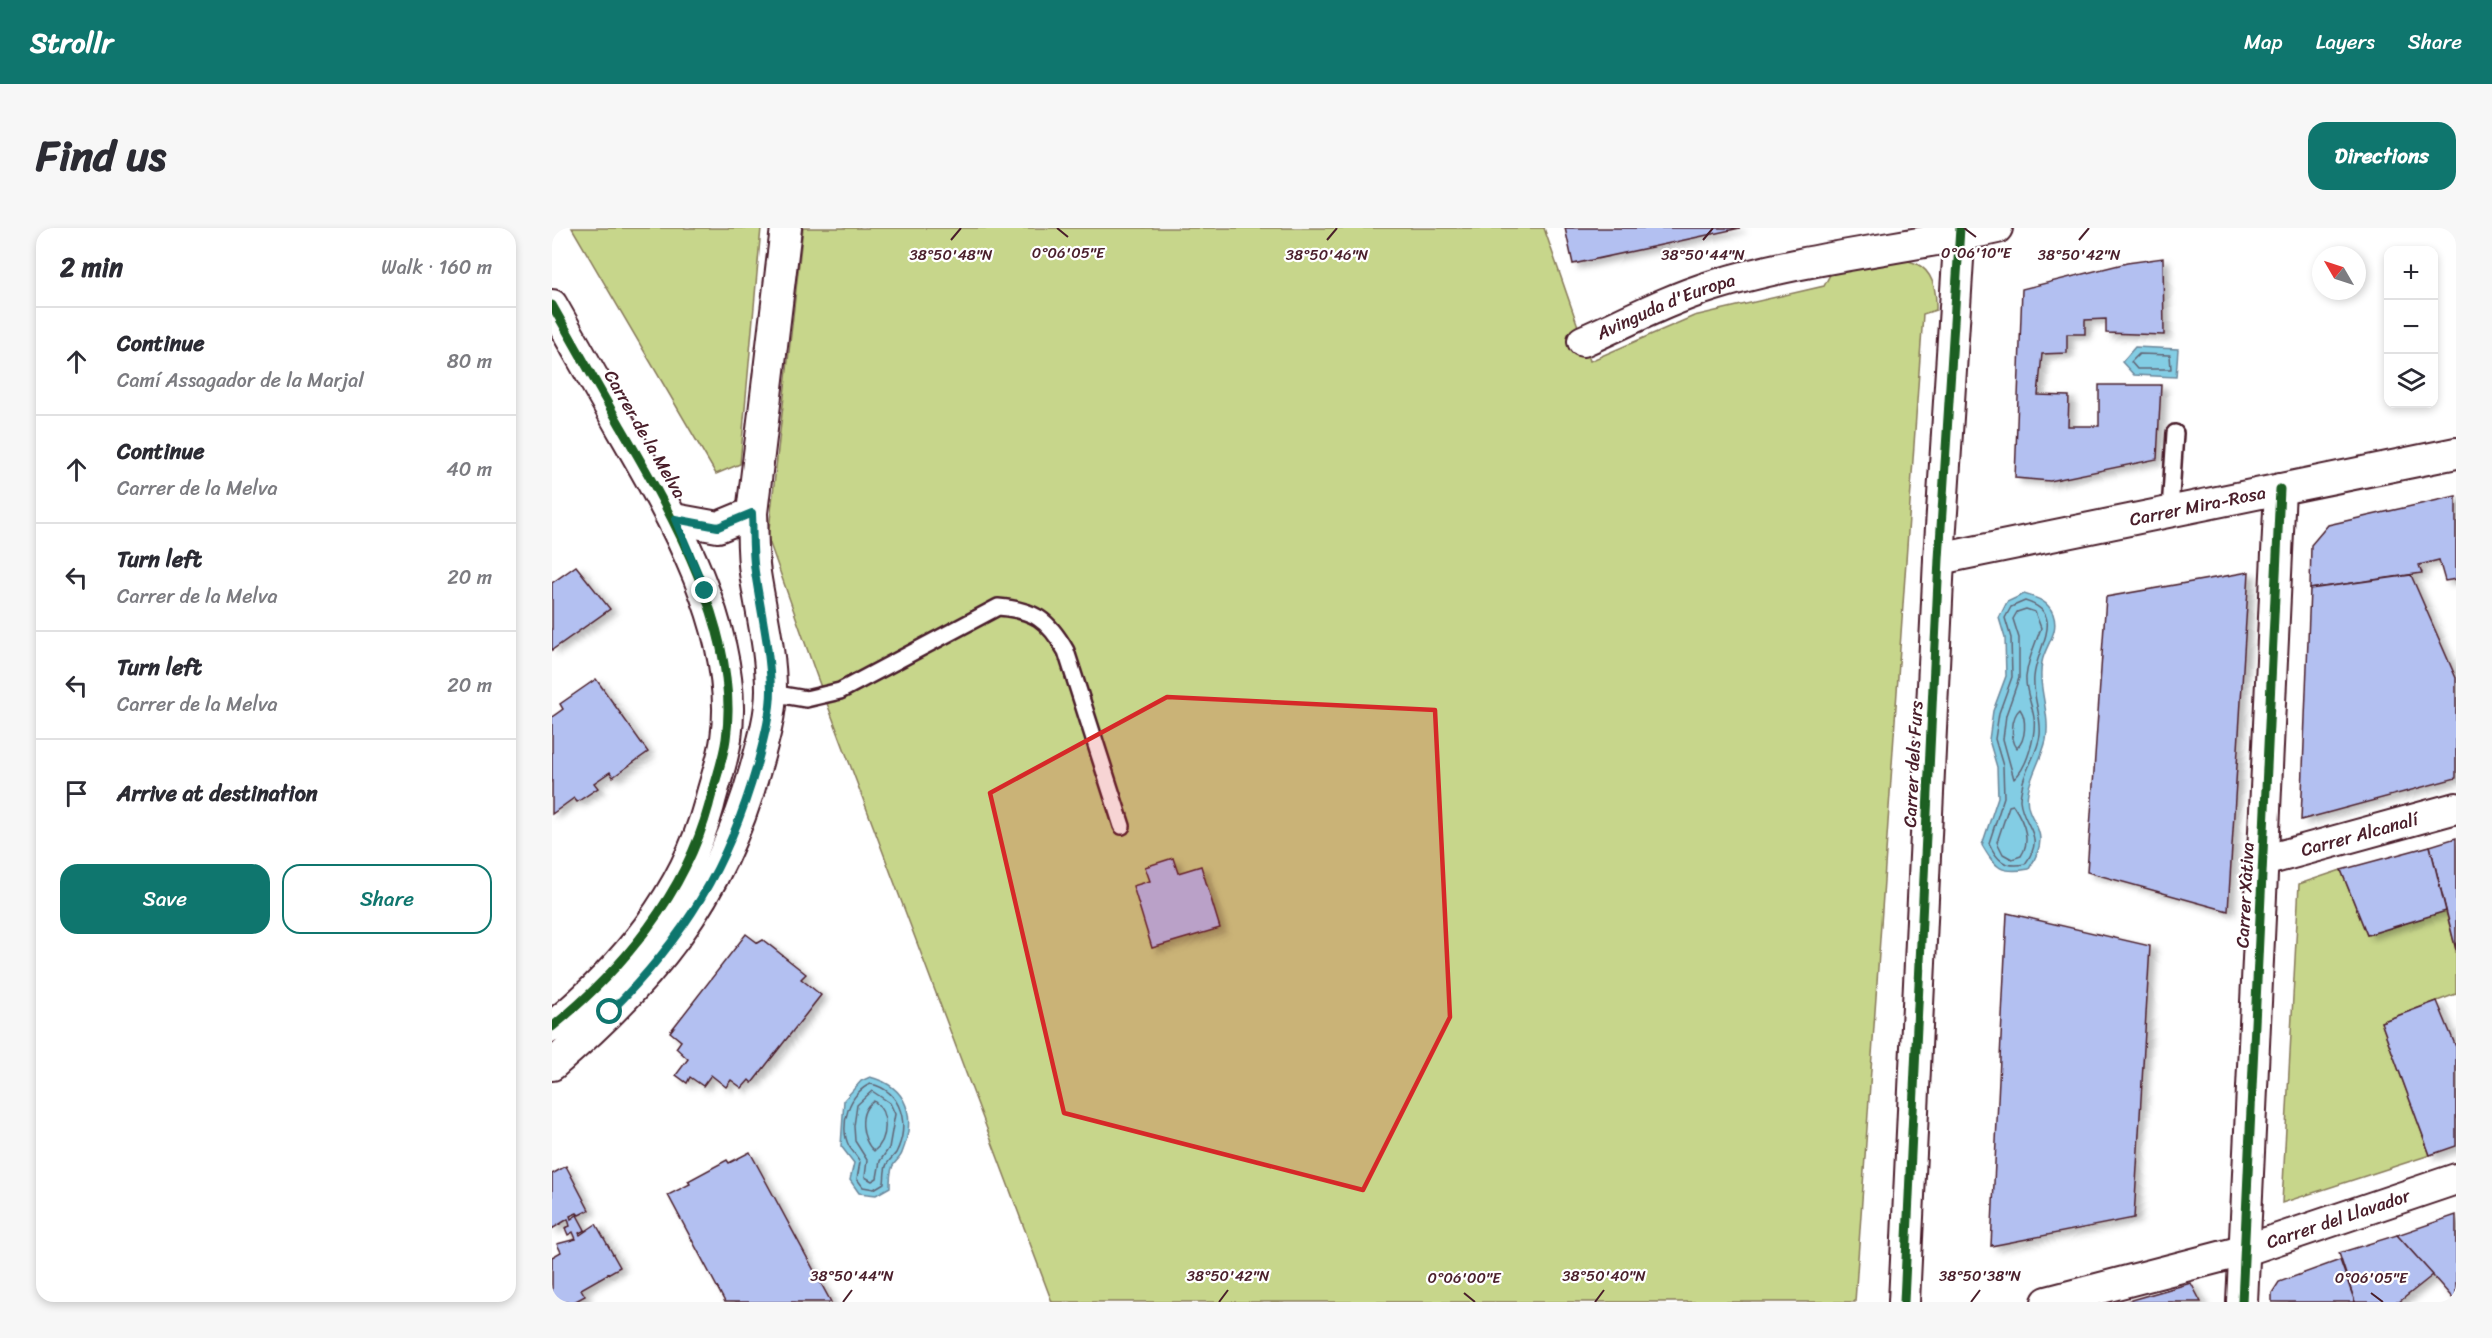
<!DOCTYPE html>
<meta charset="utf-8">
<style>
:root{--surface:#fff;--page:#f7f7f7;--text:#2b2b33;--muted:#7c7c81;--line:#e1e1e2;--accent:#0f766e}
body{margin:0;font-family:Sriracha,sans-serif;background:var(--page);color:var(--text)}
.controls{position:absolute;right:18px;top:18px;display:grid;overflow:hidden;border-radius:12px;box-shadow:0 3px 9px #0003}
.controls button{width:54px;height:54px;display:grid;place-items:center;padding:0;border:0;border-bottom:2px solid var(--line);background:var(--surface);color:var(--text);font:30px sans-serif}
.compass{position:absolute;left:1760px;top:18px;width:54px;height:54px;border-radius:50%;background:var(--surface);box-shadow:0 3px 9px #0003;rotate:309deg}
.stop{position:absolute;width:18px;height:18px;margin:-14px;border:4px solid #0f766e;border-radius:50%;background:#fff}
.stop.end{background:#0f766e;border-color:#fff;box-shadow:0 2px 6px #0008}
.list{margin:0;padding:0;list-style:none}
h2{display:flex;justify-content:space-between;align-items:center;height:78px;margin:0;padding:0 24px;font-size:26px}
h2 small{font-size:20px;font-weight:400;color:var(--muted)}
.list li{display:grid;grid-template-columns:39px 1fr auto;gap:18px;align-items:center;box-sizing:border-box;height:108px;padding:0 24px;border-top:2px solid var(--line)}
.list b{display:block;font-size:22px;white-space:nowrap}
.list p{margin:0;font-size:20px;white-space:nowrap;color:var(--muted)}
.list em{font-size:20px;font-style:normal;color:var(--muted)}
.actions{display:flex;gap:12px;padding:18px 24px}
.actions a{flex:1;padding:14px 0;border:2px solid var(--accent);border-radius:18px;text-align:center;font-size:21px;color:var(--accent)}
.actions .main{background:var(--accent);color:#fff}
.icon{flex:none;width:33px;height:33px;fill:none;stroke:currentColor;stroke-width:2;stroke-linecap:round;stroke-linejoin:round}
.map{position:relative;flex:none;width:1904px;height:1074px;overflow:hidden;border-radius:18px}
header{display:flex;align-items:center;gap:36px;box-sizing:border-box;height:84px;padding:0 30px;background:var(--accent);color:#fff}
header strong{font-size:28px}
nav{display:flex;gap:33px;margin-inline-start:auto;font-size:21px}
.intro{display:flex;align-items:center;justify-content:space-between;box-sizing:border-box;height:144px;padding:0 36px}
h1{margin:0;font-size:42px}
.button{padding:15px 27px;border-radius:18px;background:var(--accent);color:#fff;font-size:21px;font-weight:700}
main{display:flex;gap:36px;padding:0 36px}
aside{flex:1;background:var(--surface);border-radius:18px;box-shadow:0 3px 9px #0003}
.map>svg:first-child{display:block}
.green{fill:#c7d68b;stroke:#887a5b;stroke-width:1.5}
.water{fill:#83cde4;stroke:#6c879a;stroke-width:1.5}
.lines{fill:none;stroke-linecap:round;stroke-linejoin:round}
.shore{stroke:#616575;stroke-width:1.5}
.building{fill:#b3c0f1;stroke:#4a1f2b;stroke-width:1.5;filter:url(#shadow)}
.lane-casing{stroke:#4a1f2b;stroke-width:20}
.street-casing{stroke:#4a1f2b;stroke-width:34}
.lane{stroke:#fff;stroke-width:15}
.street{stroke:#fff;stroke-width:30}
.cycleway-casing{stroke:#fff;stroke-width:13}
.cycleway{stroke:#1b5e20;stroke-width:9}
.route{stroke:#0f766e;stroke-width:8}
.marked{fill:#d62828;fill-opacity:0.2;stroke:#d62828;stroke-width:4.5;stroke-linejoin:round}
.ticks{fill:none;stroke:#4a1f2b;stroke-width:2}
.labels{text-anchor:middle;dominant-baseline:central;stroke-width:4.5;stroke-linejoin:round;paint-order:stroke}
.street-label{font-size:18px;fill:#4a1f2b;stroke:#fff}
.ticks-label{font-size:15px;text-anchor:middle;fill:#4a1f2b;stroke:#fff;stroke-width:4.5;stroke-linejoin:round;paint-order:stroke}
</style>
<header>
<strong>Strollr</strong>
<nav><a>Map</a><a>Layers</a><a>Share</a></nav>
</header>
<div class="intro"><h1>Find us</h1><a class="button">Directions</a></div>
<main>
<aside>
<h2>2 min<small>Walk · 160 m</small></h2>
<ul class="list">
<li><svg class="icon" aria-label="ahead" viewBox="0 0 24 24"><path d="M12 20V5M6 11l6-6 6 6"/></svg><div><b>Continue</b><p>Camí Assagador de la Marjal</p></div><em>80 m</em></li>
<li><svg class="icon" aria-label="ahead" viewBox="0 0 24 24"><path d="M12 20V5M6 11l6-6 6 6"/></svg><div><b>Continue</b><p>Carrer de la Melva</p></div><em>40 m</em></li>
<li><svg class="icon" aria-label="left" viewBox="0 0 24 24"><path d="M17 20v-9H6M10 6l-5 5 5 5"/></svg><div><b>Turn left</b><p>Carrer de la Melva</p></div><em>20 m</em></li>
<li><svg class="icon" aria-label="left" viewBox="0 0 24 24"><path d="M17 20v-9H6M10 6l-5 5 5 5"/></svg><div><b>Turn left</b><p>Carrer de la Melva</p></div><em>20 m</em></li>
<li><svg class="icon" aria-label="arrive" viewBox="0 0 24 24"><path d="M6 21V4h12l-3 4 3 4H6"/></svg><div><b>Arrive at destination</b></div></li>
</ul>
<div class="actions"><a class="main">Save</a><a>Share</a></div>
</aside>
<div class="map">
<svg width="1904" height="1074" viewBox="0 0 1904 1074">
<defs>
<filter id="shadow"><feDropShadow dx="6" dy="4" stdDeviation="3" flood-color="#0004"/></filter>
</defs>
<rect width="100%" height="100%" fill="#fff"/>
<filter id="ink" filterUnits="userSpaceOnUse"><feTurbulence type="fractalNoise" baseFrequency=".0167" numOctaves="2"/><feDisplacementMap in="SourceGraphic" scale="12" xChannelSelector="R" yChannelSelector="G"/><feConvolveMatrix kernelMatrix="1 2 1 2 8 2 1 2 1" color-interpolation-filters="sRGB"/></filter>
<g filter="url(#ink)">
<g class="green">
<path d="M20 0H209L188 236 164 246Z"/>
<path d="M251 0H992L1038 133 1142 88 1272 58 1280 43C1325 34 1387 10 1384 82L1371 86 1303 1074H500L264 446 216 310Z"/>
<path d="M1789 642 1815 707 1894 683 1904 722V766L1829 794 1878 927 1730 975 1747 656Z"/>
</g>
<g class="water">
<path d="M1583 119 1626 121 1624 149 1582 147 1570 134Z"/>
<path d="M1472 366C1485 370 1496 373 1501 386 1508 405 1493 417 1490 434 1485 461 1499 485 1494 512 1490 530 1479 546 1476 564 1470 596 1505 597 1477 641 1449 646 1444 641 1430 617L1446 569 1445 539 1437 512 1441 483 1454 448 1453 410 1447 390 1455 374Z"/>
<path d="M318 849C357 859 364 890 350 925 348 931 341 935 340 940 338 946 338 953 338 959L324 967 307 965 298 952 302 935 289 918 292 872 309 853Z"/>
</g>
<g class="lines">
<g class="shore">
<path d="M1587 126 1618 127 1619 141H1585L1579 134Z"/>
<path d="M1473 373C1516 386 1484 419 1482 449 1480 469 1490 487 1488 507 1486 524 1475 538 1471 554 1470 560 1468 567 1468 572 1471 600 1495 606 1473 636 1453 640 1445 633 1437 615L1452 569 1451 538 1443 511 1447 485 1460 449 1459 410 1453 390 1459 379Z"/>
<path d="M1474 381 1483 384 1489 400C1483 417 1476 430 1474 449 1473 463 1480 476 1482 490 1484 507 1475 540 1462 551L1451 511 1454 487 1467 450V410L1461 391 1465 384Z"/>
<path d="M1468 481C1475 491 1474 512 1465 520 1458 511 1459 489 1468 481Z"/>
<path d="M1461 577C1471 592 1480 612 1469 628L1460 631 1451 626 1445 614 1457 578Z"/>
<path d="M319 856C350 863 358 897 344 925 341 929 337 932 335 936 332 941 333 949 332 955L322 961 311 959 305 951 308 934C305 928 300 923 297 918 286 898 298 863 319 856Z"/>
<path d="M320 863 338 875 343 886 337 920 328 933 325 950 320 953 313 949 315 932 303 913 302 898 305 877Z"/>
<path d="M322 873C337 884 337 911 322 923 309 912 305 883 322 873Z"/>
</g>
</g>
<g class="building">
<path d="M1013 0H1188L1021 36Z"/>
<path d="M1611 30 1612 107 1554 105V91L1533 92V106H1515V125L1490 126 1486 167 1517 168 1516 198H1547V157H1609L1605 231 1498 253 1463 250 1470 61 1575 35Z"/>
<path d="M1904 268V351L1893 353 1887 332 1867 337 1870 345 1758 361 1759 317 1776 297Z"/>
<path d="M24 338 58 381 0 422V355Z"/>
<path d="M1697 344 1676 683 1535 644 1554 369Z"/>
<path d="M1859 347 1904 450V550L1749 592 1758 361Z"/>
<path d="M44 451 96 524 61 549 58 544 42 555 46 560 25 574 22 570 0 586V489L11 481 8 476Z"/>
<path d="M1904 610V722L1878 618Z"/>
<path d="M1878 618 1894 683 1815 707 1789 642Z"/>
<path d="M621 630 626 645 649 638 668 700 600 720 581 658 598 653 593 639Z"/>
<path d="M1455 685 1598 718 1582 990 1439 1018Z"/>
<path d="M194 706 206 715 211 712 254 746 249 751 269 767 200 855 197 852 190 860 179 852 174 859 159 847 151 858 138 849 135 855 124 847 136 831 124 820 129 813 118 804Z"/>
<path d="M1885 773 1904 819V918L1878 927 1829 794Z"/>
<path d="M198 924 279 1074H173L116 967 138 956 136 953 175 932 177 935Z"/>
<path d="M14 938 37 982 27 987 25 985 18 988 19 991 25 987 33 1002 27 1005 28 1007 44 996 68 1039 29 1061 33 1068 22 1074H0V1029L9 1024 5 1016 24 1011 21 1004 16 1007 13 1000 18 998 16 991 0 1001V946Z"/>
<path d="M1904 987V1074L1845 1007Z"/>
<path d="M1845 1007 1881 1047 1847 1074H1803L1787 1025Z"/>
<path d="M1788 1032 1803 1074H1720V1065L1727 1054Z"/>
<path d="M1639 1055 1649 1074H1572Z"/>
</g>
<g class="lines">
<g class="lane-casing">
<g id="lane">
<path d="M1618 283 1623 205"/>
<path d="M219 465 254 471 288 463 446 379C482 382 496 391 514 423L570 598"/>
</g>
</g>
<g class="street-casing">
<g id="street">
<path d="M0 77C23 118 46 158 69 199 120 287 189 406 174 511 171 533 162 556 157 577 133 666 71 741 0 799"/>
<path id="s1" d="M1031 113C1074 94 1115 72 1160 58 1253 29 1351 21 1445 0"/>
<path d="M122 291 166 299 200 285 234 0"/>
<path id="s2" d="M1387 331 1904 225"/>
<path id="s3" d="M1711 633 1904 580"/>
<path d="M0 837C101 751 167 671 203 542 210 517 219 488 219 462 219 422 209 384 203 345 200 325 201 305 200 285"/>
<path d="M1352 1074 1387 331 1408 0"/>
<path id="s4" d="M1495 1074 1691 1023 1904 951"/>
<path d="M1690 1074 1728 261"/>
</g>
</g>
<use href="#lane" class="lane"/>
<use href="#street" class="street"/>
<g class="cycleway-casing">
<g id="cycleway">
<path d="M0 77C23 118 46 158 69 199 120 287 189 406 174 511 171 533 162 556 157 577 133 666 71 741 0 799"/>
<path d="M1352 1074 1387 331 1408 0"/>
<path d="M1690 1074 1728 261"/>
</g>
</g>
<use href="#cycleway" class="cycleway"/>
</g>
</g>
<g class="lines" filter="url(#ink)">
<path class="route" d="M58 784C133 709 176 639 205 537 211 514 219 486 219 462 218 422 209 384 203 344 200 325 201 305 200 285L166 299 123 291 153 363"/>
</g>
<path class="marked" d="M615 469 883 482 898 789 811 962 512 885 438 565Z"/>
<path class="ticks" d="M505 0 516 9M1412 0 1424 9M399 12 409 0M775 12 785 0M1151 12 1161 0M1527 12 1537 0M912 1065 923 1074M1819 1065 1831 1074M291 1074 300 1062M667 1074 676 1062M1043 1074 1052 1062M1419 1074 1428 1062"/>
<g class="labels">
<g class="street-label">
<text stroke="none"><textPath href="#s1" startOffset="90">Avinguda d'Europa</textPath></text>
<text transform="translate(93 206) rotate(60)">Carrer de la Melva</text>
<text stroke="none"><textPath href="#s2" startOffset="264">Carrer Mira-Rosa</textPath></text>
<text transform="translate(1361 536) rotate(-87)">Carrer dels Furs</text>
<text stroke="none"><textPath href="#s3" startOffset="100">Carrer Alcanalí</textPath></text>
<text transform="translate(1693 667) rotate(-87)">Carrer Xàtiva</text>
<text stroke="none"><textPath href="#s4" startOffset="303">Carrer del Llavador</textPath></text>
</g>
</g>
<g class="ticks-label">
<text x="516" y="30">0°06'05"E</text>
<text x="1424" y="30">0°06'10"E</text>
<text x="399" y="32">38°50'48"N</text>
<text x="775" y="32">38°50'46"N</text>
<text x="1151" y="32">38°50'44"N</text>
<text x="1527" y="32">38°50'42"N</text>
<text x="300" y="1053">38°50'44"N</text>
<text x="676" y="1053">38°50'42"N</text>
<text x="1052" y="1053">38°50'40"N</text>
<text x="1428" y="1053">38°50'38"N</text>
<text x="912" y="1055">0°06'00"E</text>
<text x="1819" y="1055">0°06'05"E</text>
</g>
</svg>
<div class="controls">
<button>+</button>
<button>−</button>
<button><svg class="icon" aria-label="layers" viewBox="0 0 24 24"><path d="M12 4l9 5-9 5-9-5zM3 14l9 5 9-5"/></svg></button>
</div>
<svg class="compass" viewBox="-18 -18 36 36"><path d="M0-13l5 13h-10z" fill="#e53935"/><path d="M0 13l5-13h-10z" fill="#7c7c81"/></svg>
<div class="stop" style="left:58px;top:784px"></div>
<div class="stop end" style="left:153px;top:363px"></div>
</div>
</main>
